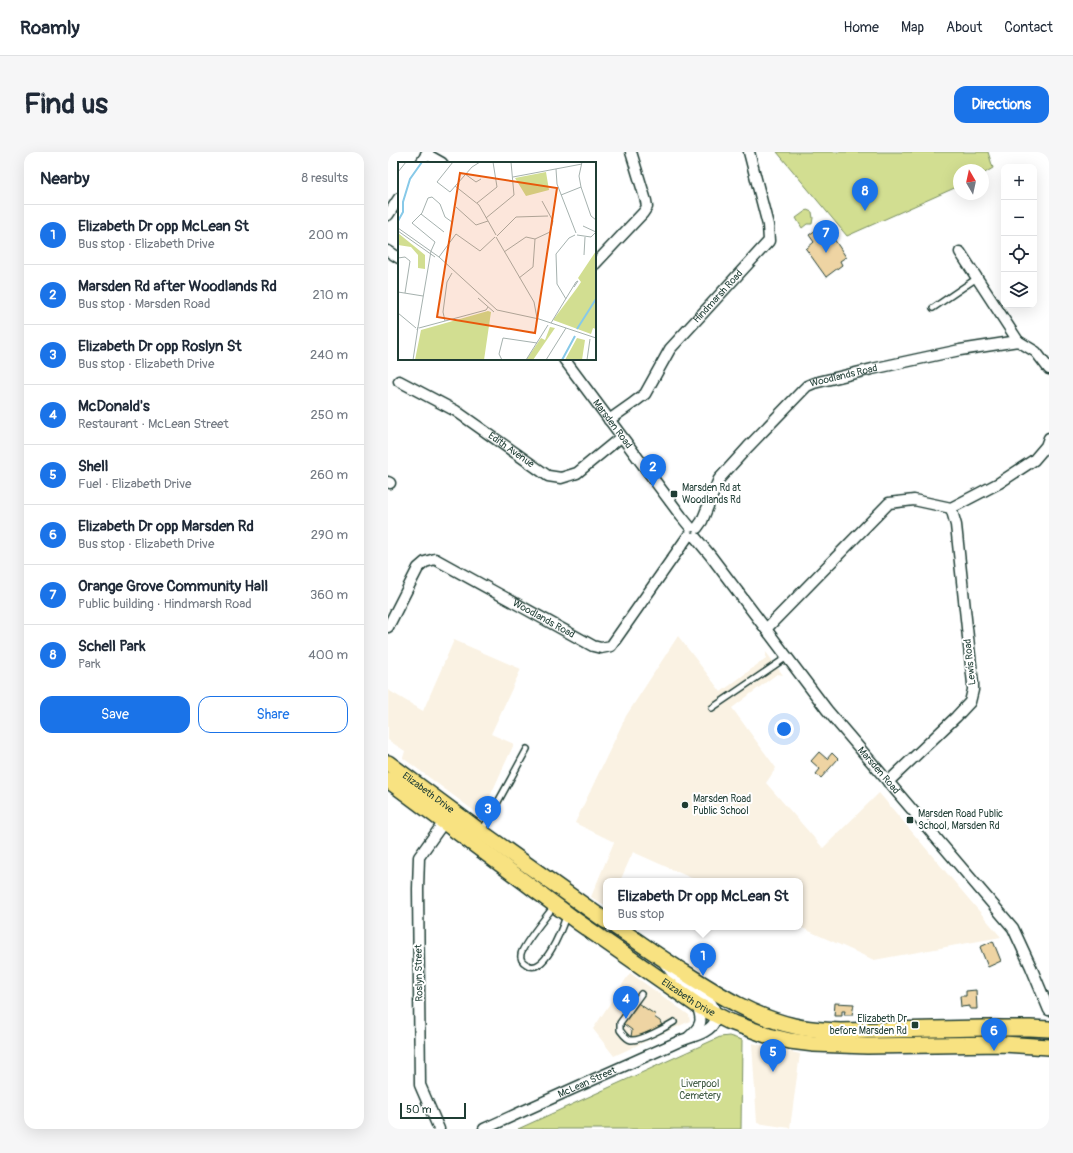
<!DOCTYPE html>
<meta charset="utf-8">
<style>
:root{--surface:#fff;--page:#f6f6f7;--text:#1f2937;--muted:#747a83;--line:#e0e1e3;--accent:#1a73e8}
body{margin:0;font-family:Pangolin,sans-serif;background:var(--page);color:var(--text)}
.controls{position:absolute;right:12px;top:12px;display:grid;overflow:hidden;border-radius:8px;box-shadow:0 4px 16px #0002}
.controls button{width:36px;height:36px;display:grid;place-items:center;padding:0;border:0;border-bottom:1px solid var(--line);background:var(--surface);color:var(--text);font:20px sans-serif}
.compass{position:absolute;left:565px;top:12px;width:36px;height:36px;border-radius:50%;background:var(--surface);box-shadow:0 4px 16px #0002;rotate:351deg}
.scale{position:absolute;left:12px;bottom:10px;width:66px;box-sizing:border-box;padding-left:4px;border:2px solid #1f3d34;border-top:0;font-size:11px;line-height:14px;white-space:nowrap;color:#1f3d34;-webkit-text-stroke:3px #fff;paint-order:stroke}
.you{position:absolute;left:396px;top:577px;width:14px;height:14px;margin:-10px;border:3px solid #fff;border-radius:50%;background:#1a73e8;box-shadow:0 0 0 6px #1a73e833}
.badge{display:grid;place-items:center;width:26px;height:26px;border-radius:50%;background:var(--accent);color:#fff;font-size:13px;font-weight:700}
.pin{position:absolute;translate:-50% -33px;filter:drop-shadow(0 1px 2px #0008)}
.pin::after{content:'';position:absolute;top:21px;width:14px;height:12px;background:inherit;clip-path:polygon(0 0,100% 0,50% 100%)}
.popup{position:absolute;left:215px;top:726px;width:200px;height:52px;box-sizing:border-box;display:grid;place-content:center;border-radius:8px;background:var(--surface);filter:drop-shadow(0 1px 3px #0005);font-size:13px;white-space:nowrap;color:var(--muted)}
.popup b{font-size:15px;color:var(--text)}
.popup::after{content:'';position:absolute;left:50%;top:100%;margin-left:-8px;border:8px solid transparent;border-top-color:var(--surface)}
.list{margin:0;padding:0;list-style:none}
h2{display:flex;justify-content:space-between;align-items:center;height:52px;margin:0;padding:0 16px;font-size:17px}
h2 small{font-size:13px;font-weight:400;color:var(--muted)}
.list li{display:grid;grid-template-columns:26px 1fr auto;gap:12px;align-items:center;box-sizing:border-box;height:60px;padding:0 16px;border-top:1px solid var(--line)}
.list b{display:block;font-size:15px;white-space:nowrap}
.list p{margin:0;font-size:13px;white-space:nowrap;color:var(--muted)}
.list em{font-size:13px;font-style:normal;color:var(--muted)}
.actions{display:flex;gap:8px;padding:12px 16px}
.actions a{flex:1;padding:9px 0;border:1px solid var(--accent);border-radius:12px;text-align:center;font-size:14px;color:var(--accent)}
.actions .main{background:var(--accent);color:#fff}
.icon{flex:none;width:22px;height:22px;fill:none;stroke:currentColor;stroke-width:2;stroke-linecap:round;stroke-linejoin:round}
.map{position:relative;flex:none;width:661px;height:977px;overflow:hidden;border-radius:12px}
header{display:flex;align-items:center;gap:24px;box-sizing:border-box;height:56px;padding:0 20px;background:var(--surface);border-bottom:1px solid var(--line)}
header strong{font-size:19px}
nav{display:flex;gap:22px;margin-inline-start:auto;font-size:14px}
.intro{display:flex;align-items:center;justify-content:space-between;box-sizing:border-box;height:96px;padding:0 24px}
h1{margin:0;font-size:28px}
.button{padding:10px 18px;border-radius:12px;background:var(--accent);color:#fff;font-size:14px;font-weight:700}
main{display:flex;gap:24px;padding:0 24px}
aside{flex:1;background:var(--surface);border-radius:12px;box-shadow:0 4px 16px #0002}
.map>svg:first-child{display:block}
.built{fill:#faf2e3}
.green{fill:#d2de91;stroke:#788e62}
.building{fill:#eed4a3;stroke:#1f3d34}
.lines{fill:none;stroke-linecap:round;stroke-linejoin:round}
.service-casing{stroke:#1f3d34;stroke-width:8}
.minor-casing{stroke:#1f3d34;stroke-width:13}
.primary-casing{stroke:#1f3d34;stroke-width:18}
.service{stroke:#fff;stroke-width:5}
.minor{stroke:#fff;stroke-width:10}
.primary{stroke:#f8e281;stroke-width:15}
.poi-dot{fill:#1f3d34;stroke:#fff;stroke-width:1.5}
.labels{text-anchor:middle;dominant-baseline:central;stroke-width:4;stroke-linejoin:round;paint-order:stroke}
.street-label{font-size:10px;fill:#1f3d34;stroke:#fff}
.poi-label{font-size:10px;fill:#1f3d34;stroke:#fff;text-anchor:start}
.park-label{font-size:10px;fill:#435d47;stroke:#fff}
.inset-river{fill:none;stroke:#87c9e8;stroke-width:2}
.inset-road{fill:none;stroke:#a5b1ae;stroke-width:1}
.view{fill:#e8590c;fill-opacity:0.15;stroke:#e8590c;stroke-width:2}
.inset-edge{fill:none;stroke:#1f3d34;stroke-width:2}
</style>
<header>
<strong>Roamly</strong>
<nav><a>Home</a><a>Map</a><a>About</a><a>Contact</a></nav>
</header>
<div class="intro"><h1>Find us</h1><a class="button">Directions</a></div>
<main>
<aside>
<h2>Nearby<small>8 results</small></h2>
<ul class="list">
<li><span class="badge">1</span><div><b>Elizabeth Dr opp McLean St</b><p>Bus stop · Elizabeth Drive</p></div><em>200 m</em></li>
<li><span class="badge">2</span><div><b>Marsden Rd after Woodlands Rd</b><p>Bus stop · Marsden Road</p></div><em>210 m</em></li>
<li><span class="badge">3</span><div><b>Elizabeth Dr opp Roslyn St</b><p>Bus stop · Elizabeth Drive</p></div><em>240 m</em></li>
<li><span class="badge">4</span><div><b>McDonald's</b><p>Restaurant · McLean Street</p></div><em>250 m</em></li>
<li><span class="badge">5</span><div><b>Shell</b><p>Fuel · Elizabeth Drive</p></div><em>260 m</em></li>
<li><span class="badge">6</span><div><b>Elizabeth Dr opp Marsden Rd</b><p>Bus stop · Elizabeth Drive</p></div><em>290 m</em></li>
<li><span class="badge">7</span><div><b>Orange Grove Community Hall</b><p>Public building · Hindmarsh Road</p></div><em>360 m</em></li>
<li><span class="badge">8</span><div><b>Schell Park</b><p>Park</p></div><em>400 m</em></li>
</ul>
<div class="actions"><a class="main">Save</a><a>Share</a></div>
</aside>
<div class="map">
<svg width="661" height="977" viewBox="0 0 661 977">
<rect width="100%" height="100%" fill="#fff"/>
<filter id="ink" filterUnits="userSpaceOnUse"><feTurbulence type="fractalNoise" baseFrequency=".025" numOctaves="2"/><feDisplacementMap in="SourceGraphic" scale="8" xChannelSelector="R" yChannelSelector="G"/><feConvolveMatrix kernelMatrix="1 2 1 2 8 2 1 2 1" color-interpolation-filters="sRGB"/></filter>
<g filter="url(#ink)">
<g class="built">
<path d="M290 484 333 540 378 506V500L395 523 389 522 344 556 388 616 378 631 435 696 491 641 613 785 486 808 412 775V729H310L245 700 232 729H218V754L203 745 226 690 187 671 238 564Z"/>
<path d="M66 488 133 517 103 582 126 592 93 664 15 606 17 599 0 588V538L35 559Z"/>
<path d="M242 821 301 863 302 869 226 904 205 877Z"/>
<path d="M364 891 412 902 402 976 369 971Z"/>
</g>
<g class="green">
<path d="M389 0H600L605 16 595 22V18H571V34L459 84Z"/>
<path d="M419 58 424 60 425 66 424 72H419L414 76 408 66Z"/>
<path d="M341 884 354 888 353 977H130L332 885Z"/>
</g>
<g class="building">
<path d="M436 72 458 105 452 109 454 113 438 125 418 97 426 90 421 83Z"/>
<path d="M431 600 439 607 444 601 450 607 433 626 428 622 432 617 423 609Z"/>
<path d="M605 789 613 809 600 815 592 795Z"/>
<path d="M588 838 589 857H582V854L573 855 572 844H578V839Z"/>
<path d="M248 850 268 863 266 865 272 869 274 874 249 885H243L244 878 233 870Z"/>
<path d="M447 851 466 852 464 863H456L457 859H454V864H446Z"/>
</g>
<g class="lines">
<g class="service-casing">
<g id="service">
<path d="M545 156 589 126"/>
<path d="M324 556 399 505"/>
<path d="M94 679 139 597"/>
<path d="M166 754C159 764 135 792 133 802 132 806 134 810 138 812 156 826 174 776 178 764"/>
<path d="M253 842 232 871V878C235 882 238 887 243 888 253 889 278 875 286 870"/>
</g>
</g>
<g class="minor-casing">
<g id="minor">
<path d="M38 2 54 11"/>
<path d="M33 11 40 0"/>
<path d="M0 63 11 46"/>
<path d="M0 99 11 106"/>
<path d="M572 100 630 189"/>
<path d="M207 112 255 61 259 55 258 49 243 0"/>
<path id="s1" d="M176 207 293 364 302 375"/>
<path id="s2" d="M11 229 68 259 160 324 173 326 189 321 233 285"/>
<path id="s3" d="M221 268 245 251 257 242 282 197 381 89 380 73 361 0"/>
<path d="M0 330 2 331"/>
<path id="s4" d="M309 376 314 369 331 327 360 295 415 238 419 234 426 231 484 217 572 198 630 189 648 200 661 217"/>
<path id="s5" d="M307 385 322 403 439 558 625 776 643 815 661 858"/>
<path id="s6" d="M0 475 30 416 37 410 47 407 205 494 213 496 223 494 300 384"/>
<path d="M378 477 501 351 526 348 563 356 611 331 646 308 658 294 661 286"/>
<path d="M500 630 568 565 582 550 585 538V532L568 373 563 356"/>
<path d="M301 885C314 873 315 869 309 853"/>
<path d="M51 977 32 933 30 737 31 705 56 670"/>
<path id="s7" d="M96 977C161 947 227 918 292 889 302 885 325 880 327 868 331 846 302 837 289 826 284 822 281 816 277 812"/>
</g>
</g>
<g class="primary-casing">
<g id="primary">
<path id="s8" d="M0 611 93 680 218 769"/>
<path id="s9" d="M0 628 190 770 309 853 340 869 381 884 402 889 426 892 479 894 615 892 661 895"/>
<path d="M228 775C251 790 273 806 297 821 331 843 366 865 406 874 421 878 437 878 452 879L594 876H642L661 877"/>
</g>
</g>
<use href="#service" class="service"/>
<use href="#minor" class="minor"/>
<use href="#primary" class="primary"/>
</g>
</g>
<g class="poi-dot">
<rect x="282" y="338" width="8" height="8" rx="2"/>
<circle cx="297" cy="653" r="4"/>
<rect x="518" y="664" width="8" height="8" rx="2"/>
<rect x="523" y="869" width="8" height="8" rx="2"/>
</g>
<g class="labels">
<g class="street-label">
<text stroke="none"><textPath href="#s3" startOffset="167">Hindmarsh Road</textPath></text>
<text stroke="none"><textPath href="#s4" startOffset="220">Woodlands Road</textPath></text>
<text stroke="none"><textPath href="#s1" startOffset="81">Marsden Road</textPath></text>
<text stroke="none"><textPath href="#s2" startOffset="132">Edith Avenue</textPath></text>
<text stroke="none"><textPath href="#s6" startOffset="210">Woodlands Road</textPath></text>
<text transform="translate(582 510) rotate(-96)">Lewis Road</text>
<text stroke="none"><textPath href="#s5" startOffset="297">Marsden Road</textPath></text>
<text stroke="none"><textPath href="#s8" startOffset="50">Elizabeth Drive</textPath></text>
<text transform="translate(31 821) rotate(-91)">Roslyn Street</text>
<text stroke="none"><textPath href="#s9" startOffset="371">Elizabeth Drive</textPath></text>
<text stroke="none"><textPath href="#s7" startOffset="113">McLean Street</textPath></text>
</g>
<g class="poi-label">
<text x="294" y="336">Marsden Rd at<tspan x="294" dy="12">Woodlands Rd</tspan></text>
<text x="305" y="647">Marsden Road<tspan x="305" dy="12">Public School</tspan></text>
<text x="530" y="662">Marsden Road Public<tspan x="530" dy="12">School, Marsden Rd</tspan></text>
<text x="519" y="867" text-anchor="end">Elizabeth Dr<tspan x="519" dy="12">before Marsden Rd</tspan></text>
</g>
<g class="park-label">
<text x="312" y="932">Liverpool<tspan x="312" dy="12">Cemetery</tspan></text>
</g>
</g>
<g transform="translate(10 10)">
<rect width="198" height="198" fill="#fff"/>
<path d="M148 10 151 28 128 34 117 16ZM0 71 27 93V107L20 106V93L13 85 0 83ZM198 89V167L195 166 193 172 155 158 179 126 183 120 180 116ZM90 149 93 150 86 198H17L23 168ZM152 165 157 166 135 198H128L143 176 147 178ZM179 176 187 178 184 198H167Z" fill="#d2de91"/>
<path class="inset-river" d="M0 59 5 50V40L12 17 24 0M179 167 198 137M164 198 177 174"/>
<path class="inset-road" d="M55 0 39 20 52 30 74 5 82 0M184 0 181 14 183 25 193 54 198 58M158 7 159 22 178 71M0 10 8 0M67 12 78 20 83 17M115 15 184 2M57 24 81 43 98 73M163 33 183 25M79 41 99 25 95 0M58 45 78 63 90 59M23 52 46 70M88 56 116 33 113 0M185 64 198 70M0 66 41 95 99 148 141 157 198 176M0 69 37 95M179 73 193 75 198 70M99 74 118 55 150 54M98 75 136 140 139 156M33 89 37 80 14 61 24 51 30 36 34 35 42 42 47 55 54 60M106 90 128 75 137 77 152 70 155 59 144 39M186 93 187 75M41 95 58 72 82 89 97 75M0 96 7 95 12 99 7 131M121 116 135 105 137 77M0 130 25 134M80 136 96 150M168 137 159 122 158 92 171 76 177 73M0 151 18 166M47 159 45 150 49 120 54 111M153 161 178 120 180 119 176 125M20 165 33 89M21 166 88 148 90 145M15 198 20 165 19 168M104 198 101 192 105 176 139 181M128 198 150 163M148 198 168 166M189 198 192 177"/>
<path class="view" d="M62 11 159 26 137 171 39 155Z"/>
<rect width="198" height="198" class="inset-edge"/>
</g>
</svg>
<div class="controls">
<button>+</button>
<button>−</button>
<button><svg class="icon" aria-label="locate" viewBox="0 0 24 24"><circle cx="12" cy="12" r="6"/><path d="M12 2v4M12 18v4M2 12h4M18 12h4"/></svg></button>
<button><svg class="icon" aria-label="layers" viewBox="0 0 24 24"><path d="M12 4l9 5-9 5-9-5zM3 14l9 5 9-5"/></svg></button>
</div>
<svg class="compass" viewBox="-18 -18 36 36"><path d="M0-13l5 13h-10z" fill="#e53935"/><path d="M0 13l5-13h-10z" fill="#747a83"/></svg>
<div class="scale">50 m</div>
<div class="you"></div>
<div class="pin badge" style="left:315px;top:824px">1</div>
<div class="popup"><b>Elizabeth Dr opp McLean St</b>Bus stop</div>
<div class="pin badge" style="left:265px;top:335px">2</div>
<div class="pin badge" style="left:100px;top:677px">3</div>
<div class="pin badge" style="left:238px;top:867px">4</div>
<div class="pin badge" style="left:385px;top:920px">5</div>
<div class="pin badge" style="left:606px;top:899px">6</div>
<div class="pin badge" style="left:438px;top:101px">7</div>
<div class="pin badge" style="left:477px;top:59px">8</div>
</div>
</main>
